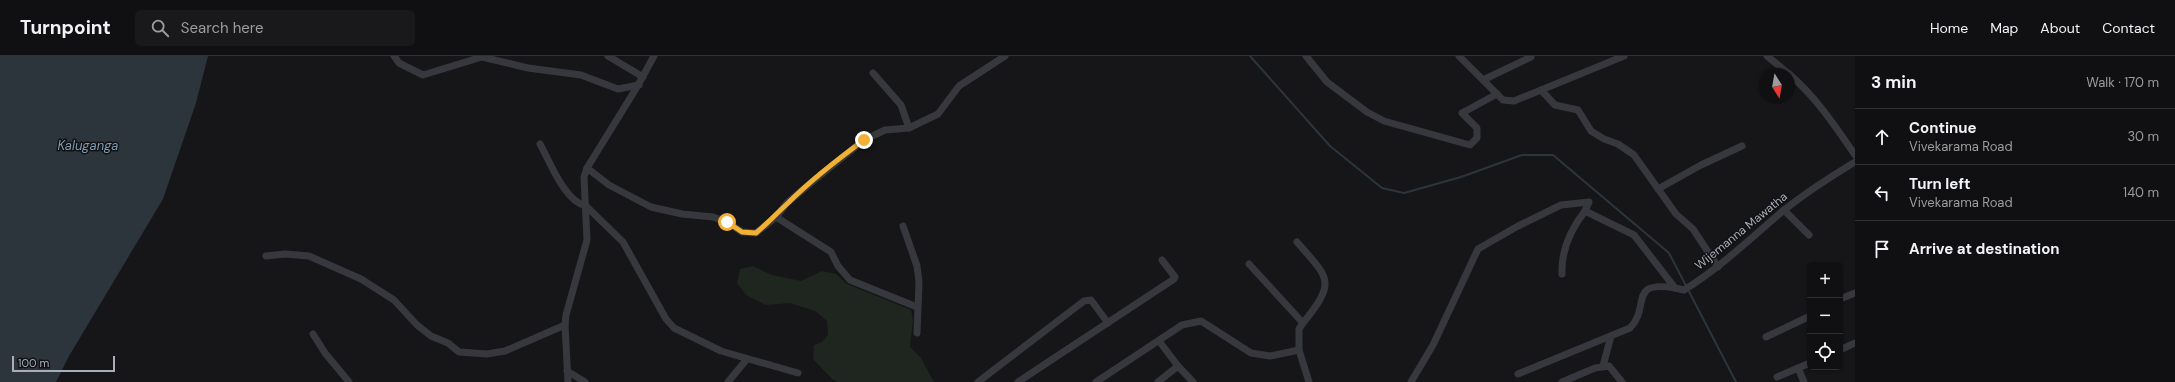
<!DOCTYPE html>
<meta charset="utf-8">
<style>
:root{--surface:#101012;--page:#19191b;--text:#f1f3f6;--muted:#9c9d9f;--line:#303032}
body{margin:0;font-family:"DM Sans",sans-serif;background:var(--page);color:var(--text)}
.controls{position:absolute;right:12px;bottom:12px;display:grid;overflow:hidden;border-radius:6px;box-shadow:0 1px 3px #0004}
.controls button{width:36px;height:36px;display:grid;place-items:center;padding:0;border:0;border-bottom:1px solid var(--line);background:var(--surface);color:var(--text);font:20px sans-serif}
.compass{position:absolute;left:1759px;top:12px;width:36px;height:36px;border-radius:50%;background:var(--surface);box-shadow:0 1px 3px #0004;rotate:169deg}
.scale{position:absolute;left:12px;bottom:10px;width:103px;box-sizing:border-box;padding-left:4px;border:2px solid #a8adb8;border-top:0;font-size:11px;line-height:14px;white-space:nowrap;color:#a8adb8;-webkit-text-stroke:3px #111113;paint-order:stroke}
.stop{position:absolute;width:12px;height:12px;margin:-9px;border:3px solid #f2b134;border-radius:50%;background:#fff}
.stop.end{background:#f2b134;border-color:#fff;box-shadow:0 1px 4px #0008}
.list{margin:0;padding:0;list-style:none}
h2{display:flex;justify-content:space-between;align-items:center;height:52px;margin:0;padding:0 16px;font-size:17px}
h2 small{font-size:13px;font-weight:400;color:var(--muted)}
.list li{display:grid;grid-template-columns:26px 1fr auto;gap:12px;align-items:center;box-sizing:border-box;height:56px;padding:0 16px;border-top:1px solid var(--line)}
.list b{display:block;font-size:15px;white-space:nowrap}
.list p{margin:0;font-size:13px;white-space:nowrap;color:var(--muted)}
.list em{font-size:13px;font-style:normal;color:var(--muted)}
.icon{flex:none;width:22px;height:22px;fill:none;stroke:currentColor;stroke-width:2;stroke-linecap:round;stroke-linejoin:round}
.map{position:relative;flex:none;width:1855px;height:326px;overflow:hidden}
header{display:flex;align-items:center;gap:24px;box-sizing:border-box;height:56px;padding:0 20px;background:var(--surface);border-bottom:1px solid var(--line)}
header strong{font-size:19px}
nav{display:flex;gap:22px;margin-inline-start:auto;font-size:14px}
.search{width:280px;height:36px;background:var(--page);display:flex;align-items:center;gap:10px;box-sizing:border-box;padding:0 14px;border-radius:6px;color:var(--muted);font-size:15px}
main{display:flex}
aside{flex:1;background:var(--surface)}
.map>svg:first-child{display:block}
.green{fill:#1e261f}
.water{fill:#2c353c}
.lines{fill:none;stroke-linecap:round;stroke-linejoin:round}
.stream{stroke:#2c353c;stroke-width:2}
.street{stroke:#37383d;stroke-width:7}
.route{stroke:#f2b134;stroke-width:5}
.labels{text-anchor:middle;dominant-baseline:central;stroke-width:3;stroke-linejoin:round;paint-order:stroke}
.street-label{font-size:12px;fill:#a8adb8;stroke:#111113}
.water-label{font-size:13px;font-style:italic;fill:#7f9bb3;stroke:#111113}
</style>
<header>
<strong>Turnpoint</strong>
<div class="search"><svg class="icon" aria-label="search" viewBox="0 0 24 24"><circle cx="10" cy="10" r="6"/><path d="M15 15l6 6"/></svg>Search here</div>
<nav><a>Home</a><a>Map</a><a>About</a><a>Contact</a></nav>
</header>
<main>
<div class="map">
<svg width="1855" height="326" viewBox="0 0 1855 326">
<rect width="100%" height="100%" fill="#161618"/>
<path class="green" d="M753 210 772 219 801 225 822 215 836 218 847 228 911 254 913 264 910 291 921 302 934 326H838L832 323 813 303 814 289 822 286 828 279 827 265 815 255 790 247 766 249 746 239 737 227 740 213Z"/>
<path class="water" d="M0 0H208L196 47 163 143 69 300 56 326H0Z"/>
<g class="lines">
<path class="stream" d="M1250 0 1330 90 1382 132 1404 137 1461 121 1522 99H1553L1669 197 1736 326"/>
<g class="street">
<path d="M394 0 399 7 423 19 482 1 528 12 581 19 618 33 639 29"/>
<path d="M608 0 643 21"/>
<path d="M1306 0 1327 26 1367 56 1384 65 1470 89 1477 82V72L1462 57 1497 38"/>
<path d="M1459 0 1503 44 1514 45 1624 0"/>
<path d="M1767 0 1789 18"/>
<path d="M873 17 901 49 909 72"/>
<path d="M1789 18C1816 41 1835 70 1855 99"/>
<path d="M1483 24 1531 1"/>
<path d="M1541 34 1555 49 1578 54 1591 75 1604 83 1618 88 1634 99 1676 158 1693 173 1718 211"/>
<path d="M540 88C550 106 565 146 586 150L623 186 666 263 674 272 721 295 798 317"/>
<path d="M587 112 609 129 651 151 682 158 713 161 727 166 742 176 756 177 776 161 787 147 812 126 864 84 885 74 909 72 938 58 959 30 1005 0"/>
<path d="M1658 133 1701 109 1742 90"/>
<path d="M1784 154 1809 179"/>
<path d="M776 161 831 196 838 210 850 224 917 251"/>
<path d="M903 170 917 210 919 226 917 277"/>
<path d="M266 200 285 198 309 200 361 223 394 244 417 269 431 280 448 287 459 296 487 298 505 295 565 269"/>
<path d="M1249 208 1303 267C1337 225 1329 223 1297 186"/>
<path d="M1562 218C1561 195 1571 173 1585 155"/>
<path d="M1840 243 1855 237"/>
<path d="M313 278 325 297 349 326"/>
<path d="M1766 281 1810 260"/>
<path d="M1159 285 1178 310"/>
<path d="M1299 294V273L1303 267"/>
<path d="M1840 294 1855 287"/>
<path d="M1603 310 1611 280"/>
<path d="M1798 312 1804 326"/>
<path d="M567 315 585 326"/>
<path d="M1518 318 1630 272C1651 251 1627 224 1675 232"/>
<path d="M1777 321 1810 307"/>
<path d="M568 326 565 269 566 259 587 184 584 121 587 112 637 31 654 0"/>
<path d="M728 326 747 303"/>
<path d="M978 326 1084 245 1091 244 1108 267"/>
<path d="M1018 326 1174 223 1175 221 1162 204"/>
<path d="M1096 326 1182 269 1201 265 1251 297 1270 300 1299 294 1309 326"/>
<path d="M1158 326 1178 310 1193 326"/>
<path d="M1411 326 1433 289 1478 193 1518 170 1561 149 1589 146 1585 155 1634 179 1675 232 1684 234C1721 211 1751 182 1784 154 1807 136 1830 121 1855 106"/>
<path d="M1562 326 1595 312 1609 310 1622 326"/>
</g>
</g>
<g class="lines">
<path class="route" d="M727 166 742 176 756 177C768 167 777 157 788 147 811 124 838 103 864 84"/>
</g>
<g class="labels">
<g class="street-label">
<text transform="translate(1741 175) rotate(-39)">Wijemanna Mawatha</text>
</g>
<g class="water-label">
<text x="88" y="89">Kaluganga</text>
</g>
</g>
</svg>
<div class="controls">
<button>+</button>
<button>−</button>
<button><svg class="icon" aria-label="locate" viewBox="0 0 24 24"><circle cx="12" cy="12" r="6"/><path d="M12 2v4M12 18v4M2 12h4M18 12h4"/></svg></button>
</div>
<svg class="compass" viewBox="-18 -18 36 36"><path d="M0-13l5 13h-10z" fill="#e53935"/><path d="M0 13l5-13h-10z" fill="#9c9d9f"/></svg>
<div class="scale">100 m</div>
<div class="stop" style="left:727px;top:166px"></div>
<div class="stop end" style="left:864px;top:84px"></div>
</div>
<aside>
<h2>3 min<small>Walk · 170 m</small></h2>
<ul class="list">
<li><svg class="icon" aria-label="ahead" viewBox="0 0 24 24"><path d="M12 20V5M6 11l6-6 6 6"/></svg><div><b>Continue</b><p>Vivekarama Road</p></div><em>30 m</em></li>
<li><svg class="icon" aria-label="left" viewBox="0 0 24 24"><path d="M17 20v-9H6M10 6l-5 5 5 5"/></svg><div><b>Turn left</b><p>Vivekarama Road</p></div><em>140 m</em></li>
<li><svg class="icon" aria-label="arrive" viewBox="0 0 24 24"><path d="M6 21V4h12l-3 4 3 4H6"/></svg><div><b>Arrive at destination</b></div></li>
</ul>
</aside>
</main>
